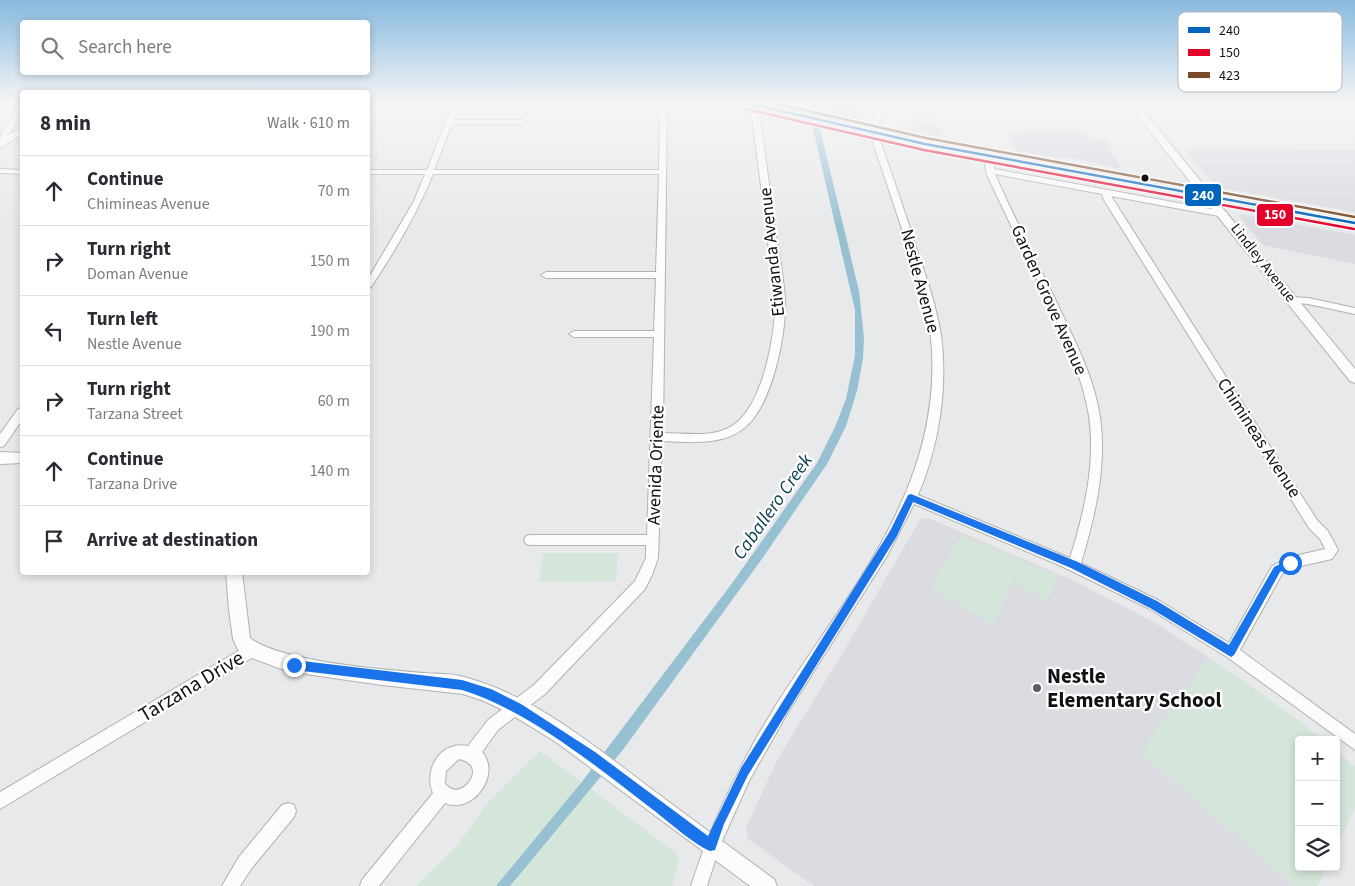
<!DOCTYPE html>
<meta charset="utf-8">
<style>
:root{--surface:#fff;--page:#f7f7f7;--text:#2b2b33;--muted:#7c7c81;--line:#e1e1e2}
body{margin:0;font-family:"Source Sans 3",sans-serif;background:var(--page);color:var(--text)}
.controls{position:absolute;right:15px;bottom:15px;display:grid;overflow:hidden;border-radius:5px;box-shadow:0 2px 8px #0003}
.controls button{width:45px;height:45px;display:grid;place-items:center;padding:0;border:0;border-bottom:1px solid var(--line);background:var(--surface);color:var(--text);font:25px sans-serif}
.stop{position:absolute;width:15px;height:15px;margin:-11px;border:4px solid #1a73e8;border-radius:50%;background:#fff}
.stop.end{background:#1a73e8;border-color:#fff;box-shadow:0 1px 5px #0008}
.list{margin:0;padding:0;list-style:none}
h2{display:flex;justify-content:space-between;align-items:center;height:65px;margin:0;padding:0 20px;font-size:21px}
h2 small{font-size:16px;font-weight:400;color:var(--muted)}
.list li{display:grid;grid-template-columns:32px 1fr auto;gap:15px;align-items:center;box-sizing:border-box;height:70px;padding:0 20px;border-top:1px solid var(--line)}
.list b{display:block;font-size:19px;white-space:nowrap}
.list p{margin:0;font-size:16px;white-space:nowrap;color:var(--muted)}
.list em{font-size:16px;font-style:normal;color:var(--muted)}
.icon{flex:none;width:28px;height:28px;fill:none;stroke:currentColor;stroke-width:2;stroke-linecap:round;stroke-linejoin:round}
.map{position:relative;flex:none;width:1355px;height:886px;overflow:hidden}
.search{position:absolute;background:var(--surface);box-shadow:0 2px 8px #0003;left:20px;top:20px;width:350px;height:55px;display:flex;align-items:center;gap:12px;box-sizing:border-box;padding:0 18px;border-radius:5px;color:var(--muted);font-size:19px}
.panel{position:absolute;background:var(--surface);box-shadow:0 2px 8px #0003;left:20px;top:90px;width:350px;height:485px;border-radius:5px}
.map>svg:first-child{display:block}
.built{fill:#dadce1}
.green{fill:#d4e6d9}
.water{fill:#97c0d2}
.building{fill:#d5d6e0}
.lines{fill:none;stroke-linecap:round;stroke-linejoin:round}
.minor-casing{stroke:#b1b1b2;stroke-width:2}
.tertiary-casing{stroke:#b1b1b2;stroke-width:2}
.secondary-casing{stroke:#b1b1b2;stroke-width:2}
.primary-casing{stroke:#aca79e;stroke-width:1}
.minor{fill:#fcfcfc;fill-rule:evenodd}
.tertiary{fill:#fcfcfc;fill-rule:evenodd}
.secondary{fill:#fcfcfc;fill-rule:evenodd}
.primary{fill:#ece9e3;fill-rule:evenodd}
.bus-1-casing{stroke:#fff;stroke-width:5}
.bus-2-casing{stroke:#fff;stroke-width:5}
.bus-3-casing{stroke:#fff;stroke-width:5}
.bus-1{stroke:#0065bd;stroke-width:2.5}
.bus-2{stroke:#e4002b;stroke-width:2.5}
.bus-3{stroke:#7a4b2a;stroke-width:2.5}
.route{fill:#1a73e8}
.bus-dot{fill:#111113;stroke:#fff;stroke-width:2}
.poi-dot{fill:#5c5d5e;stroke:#fff;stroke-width:2}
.labels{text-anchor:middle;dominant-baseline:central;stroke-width:4.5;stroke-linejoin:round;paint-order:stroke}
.far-street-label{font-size:15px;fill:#111113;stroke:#fff}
.street-label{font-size:18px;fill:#111113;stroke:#fff}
.water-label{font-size:19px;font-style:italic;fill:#0d4052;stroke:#fff}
.near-poi-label{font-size:21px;font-weight:bold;fill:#111113;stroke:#fff;text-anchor:start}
.near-street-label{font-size:21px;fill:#111113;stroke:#fff}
.key{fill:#fff;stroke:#b8b8b8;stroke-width:1}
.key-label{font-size:14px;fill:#111113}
.line-badge{stroke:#fff;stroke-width:2}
.badge-label{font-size:14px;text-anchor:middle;font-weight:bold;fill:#fff}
</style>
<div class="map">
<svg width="1355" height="886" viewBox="0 0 1355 886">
<rect width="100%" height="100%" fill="#e8e9ea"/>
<g class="built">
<path d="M1184 149 1355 150V212L1216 187Z"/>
<path d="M1239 214 1355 235V264L1263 245 1239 216Z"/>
<path d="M922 518H928L1070 579 1152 621 1210 658 1294 717 1322 740H1299V867H1327L1317 886H814L748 839 746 828 777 760 844 651 919 521Z"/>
</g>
<g class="green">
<path d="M961 535 1023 561 993 624 931 588Z"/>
<path d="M543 553H618L616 581 539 582Z"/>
<path d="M1024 562 1058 576 1047 601 1015 584Z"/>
<path d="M1210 658 1294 717 1322 740H1299V867H1327L1317 886H1295L1146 757 1144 747Z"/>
<path d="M540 751 676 853 679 861 672 886H416L457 846 486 805Z"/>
<path d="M1336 751 1355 767V808L1336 847Z"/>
</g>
<path class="water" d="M807 103H813L815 108 859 291 864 338 863 358 857 391 846 426 827 464 759 563 622 751 510 886H496L581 783 733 582 817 463 835 427 846 399 855 355V310Z"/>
<g class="building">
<path d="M822 103H854V110L862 121 828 112Z"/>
<path d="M919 112 934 115 943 137 909 130Z"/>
<path d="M1085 131 1090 139H1105L1113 150H1109L1122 169 1068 157 1057 158 1016 151 1006 132Z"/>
</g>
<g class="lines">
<g class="minor-casing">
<g id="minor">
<path d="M453 103H461L454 120H522L526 122 522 124H452L434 170H659L660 103H667L663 433C686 433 717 439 736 423 764 400 776 333 775 299 774 278 770 256 767 235 762 191 756 147 750 103H757C764 143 769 183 774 223 778 248 783 273 785 298 787 333 772 408 743 429 721 446 689 442 662 441L658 558 652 575 645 589 545 694 498 730 482 752C502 775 472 815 445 803L379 886H360L362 880 433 793C423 769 441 740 468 746L488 720 535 684 635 581 646 558V545H530L526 544 524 540 526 536 530 535H647L654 337H574L569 334 574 331H654L656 278H546L541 275 546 272H656L659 174H433C417 214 395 251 371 287L368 288V279L414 201 425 174H368V170H427ZM459 759C488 765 465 795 452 789 449 788 448 786 445 784L446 771Z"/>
<path d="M880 103H887L885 114 878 124 881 143C893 178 905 212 916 247 926 276 936 305 941 335 948 388 939 446 918 495L1070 558C1084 513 1096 464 1089 416 1083 378 1066 343 1051 309 1030 264 1008 220 987 175L985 166 987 156 991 154 995 156 994 169 1227 212 1228 214 1224 217 1111 196 1317 520 1328 531 1338 550 1332 559 1292 568 1282 574 1240 650 1355 734V750L1227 657 1148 608 1059 565 914 504 887 556 788 712 749 781 719 848 707 886H691C712 820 741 761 778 702 849 591 939 491 932 351 930 315 919 281 908 248 897 213 885 178 873 143L870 124 877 114ZM995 174 1102 194 1104 200 1309 528 1320 539 1325 549 1290 557 1272 566 1229 643 1158 600 1081 563C1095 516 1107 467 1100 417 1095 382 1079 349 1064 318 1042 270 1016 223 995 174Z"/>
<path d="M19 112H22V117L14 126 3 142H0C0 129 10 121 19 112Z"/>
<path d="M0 169 22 170V174L0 173Z"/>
<path d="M1292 297 1308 298 1355 308V314L1308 304 1289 302 1287 300Z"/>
<path d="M22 408V420L4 446 0 447V434L18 409Z"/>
<path d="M250 644 255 646 257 651 255 656 0 809V792Z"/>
<path d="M288 803 294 805 296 811 294 817 251 869 240 886H222L239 857 282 805Z"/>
</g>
</g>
<g class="tertiary-casing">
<g id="tertiary">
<path d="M1207 193 1211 194 1355 369V383L1350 381 1203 198 1202 196Z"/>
<path d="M0 452 22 453V463L0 464Z"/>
<path d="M226 572H242L250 638C282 662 380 669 423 673 436 674 451 673 464 677 533 695 593 745 649 787 690 818 732 848 774 879L777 886H750L556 742 507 712 484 701 463 694 382 685 312 675 281 669 252 658 238 650 233 639 229 610Z"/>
</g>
</g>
<g class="secondary-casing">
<g id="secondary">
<path d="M1127 103H1137L1211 194 1212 196 1211 198H1203Z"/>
<path d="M22 127V134L0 148V140Z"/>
</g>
</g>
<g class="primary-casing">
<path id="primary" d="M741 103H760L925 140 1355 219V227L925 148 747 106Z"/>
</g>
<use href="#minor" class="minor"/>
<use href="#tertiary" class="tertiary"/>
<use href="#secondary" class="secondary"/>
<use href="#primary" class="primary"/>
<g class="bus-1-casing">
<path id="bus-1" d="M747 103 925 144 1355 223"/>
</g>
<g class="bus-2-casing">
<path id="bus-2" d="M746 109 924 150 1354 229"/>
</g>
<g class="bus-3-casing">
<path id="bus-3" d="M774 103 926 138 1355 217"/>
</g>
<use href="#bus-1" class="bus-1"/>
<use href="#bus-2" class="bus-2"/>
<use href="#bus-3" class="bus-3"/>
</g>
<linearGradient id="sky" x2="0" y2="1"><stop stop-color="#87b9df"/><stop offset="0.45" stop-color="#f5f5f6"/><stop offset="1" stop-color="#f5f5f6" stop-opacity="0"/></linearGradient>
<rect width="1355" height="227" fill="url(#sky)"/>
<path class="route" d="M911 494 1078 562 1157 601 1229 645 1274 567 1290 559 1295 563 1293 565 1280 572 1234 655 1231 657 1150 608 1071 568 913 502 897 536 748 775 724 824 715 850 710 851C693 844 668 821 652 809 597 767 528 710 462 690L294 670 289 665 294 660 462 680 491 689 521 704 595 752 708 836 741 768 890 531 908 495Z"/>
<circle class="bus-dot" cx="1145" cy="178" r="4.5"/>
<circle class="poi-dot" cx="1037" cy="688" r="5"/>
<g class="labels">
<g class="far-street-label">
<text transform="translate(1263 263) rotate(52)">Lindley Avenue</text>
</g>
<g class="street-label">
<text transform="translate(772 252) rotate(-96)">Etiwanda Avenue</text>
<text transform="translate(920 281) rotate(75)">Nestle Avenue</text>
<text transform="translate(1049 300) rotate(66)">Garden Grove Avenue</text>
<text transform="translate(1259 438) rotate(57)">Chimineas Avenue</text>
<text transform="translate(656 465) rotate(-88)">Avenida Oriente</text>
</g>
<g class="water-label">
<text transform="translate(773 507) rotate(-55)">Caballero Creek</text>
</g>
<g class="near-poi-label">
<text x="1047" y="676">Nestle<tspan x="1047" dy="24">Elementary School</tspan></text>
</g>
<g class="near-street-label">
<text transform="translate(191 686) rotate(-31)">Tarzana Drive</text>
</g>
</g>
<rect x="1178" y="12" width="164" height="80" rx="8" class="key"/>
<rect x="1188" y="27" width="22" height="6" fill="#0065bd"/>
<rect x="1188" y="49" width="22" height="7" fill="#e4002b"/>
<rect x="1188" y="72" width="22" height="6" fill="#7a4b2a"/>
<g class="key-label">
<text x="1219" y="35">240</text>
<text x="1219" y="57">150</text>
<text x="1219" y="80">423</text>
</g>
<g class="line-badge">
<rect x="1184" y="183" width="38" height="24" rx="5" fill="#0065bd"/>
<rect x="1256" y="203" width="38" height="24" rx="5" fill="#e4002b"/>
</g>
<g class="badge-label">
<text x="1203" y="200">240</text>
<text x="1275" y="219">150</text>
</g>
</svg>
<div class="controls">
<button>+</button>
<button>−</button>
<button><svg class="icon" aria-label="layers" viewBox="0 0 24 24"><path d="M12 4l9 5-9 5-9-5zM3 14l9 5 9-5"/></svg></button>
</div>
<div class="stop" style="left:1290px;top:563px"></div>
<div class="stop end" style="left:294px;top:665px"></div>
<div class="search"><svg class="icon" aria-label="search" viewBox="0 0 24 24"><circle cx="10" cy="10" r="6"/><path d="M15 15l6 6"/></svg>Search here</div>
<section class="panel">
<h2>8 min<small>Walk · 610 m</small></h2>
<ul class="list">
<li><svg class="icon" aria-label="ahead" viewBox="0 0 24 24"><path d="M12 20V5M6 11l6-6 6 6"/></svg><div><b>Continue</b><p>Chimineas Avenue</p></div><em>70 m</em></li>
<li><svg class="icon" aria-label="right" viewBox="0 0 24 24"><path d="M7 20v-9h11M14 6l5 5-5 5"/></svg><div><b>Turn right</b><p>Doman Avenue</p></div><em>150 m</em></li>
<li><svg class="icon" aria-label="left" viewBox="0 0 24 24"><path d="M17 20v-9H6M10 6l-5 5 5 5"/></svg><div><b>Turn left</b><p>Nestle Avenue</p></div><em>190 m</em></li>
<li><svg class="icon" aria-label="right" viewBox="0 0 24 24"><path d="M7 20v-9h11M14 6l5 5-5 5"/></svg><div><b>Turn right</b><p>Tarzana Street</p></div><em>60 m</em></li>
<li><svg class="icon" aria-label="ahead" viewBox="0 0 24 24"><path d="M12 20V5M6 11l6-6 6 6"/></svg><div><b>Continue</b><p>Tarzana Drive</p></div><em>140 m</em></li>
<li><svg class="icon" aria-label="arrive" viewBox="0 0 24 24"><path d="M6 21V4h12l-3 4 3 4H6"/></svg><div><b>Arrive at destination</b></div></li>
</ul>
</section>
</div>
